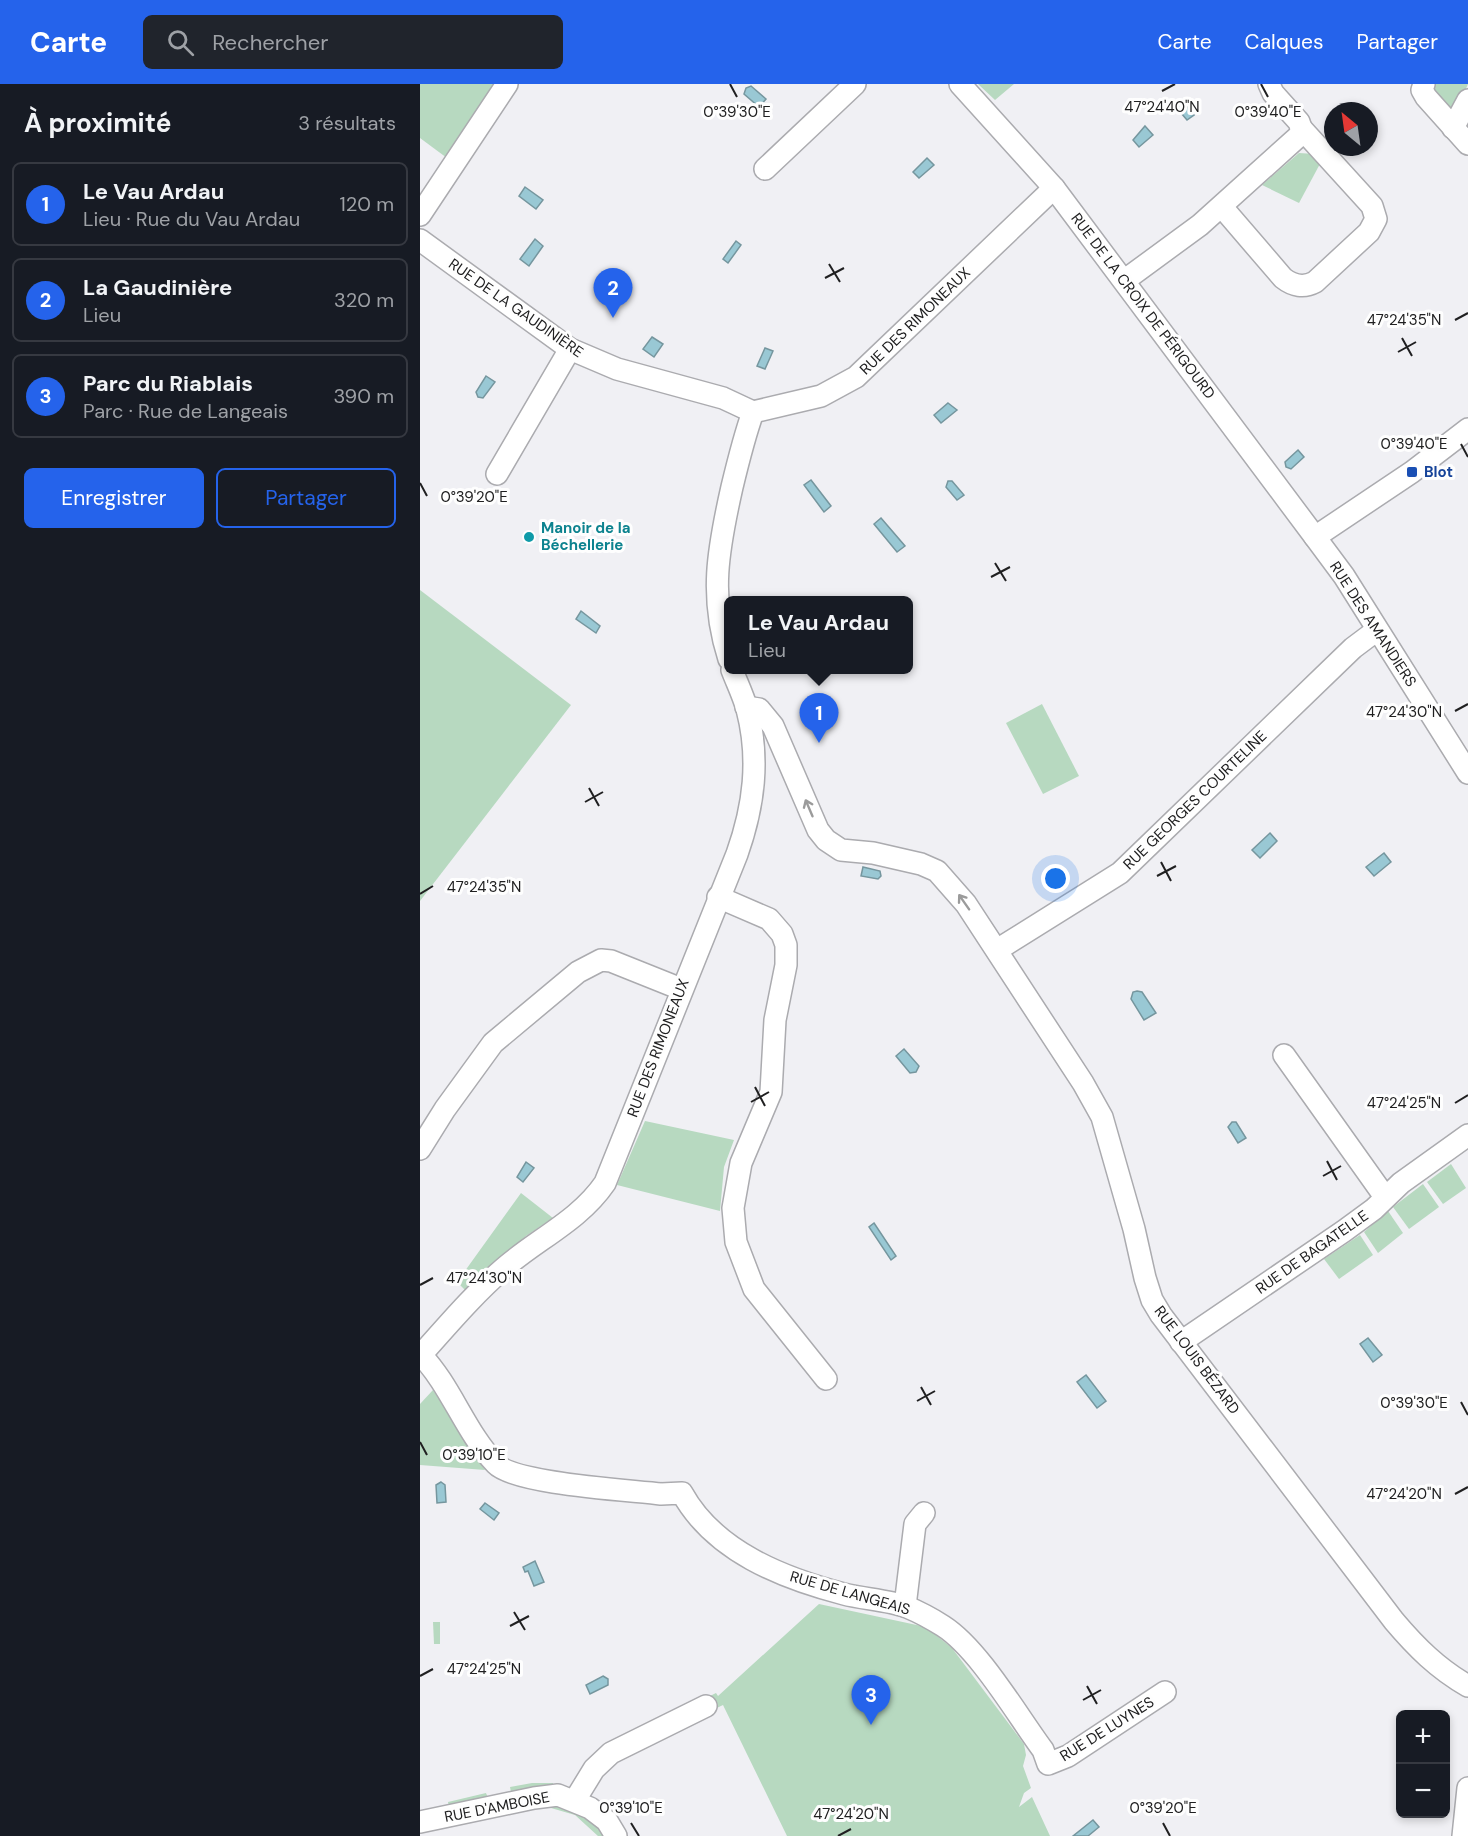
<!DOCTYPE html>
<html lang="fr">
<meta charset="utf-8">
<style>
:root{--surface:#171b24;--page:#20242c;--text:#f1f3f6;--muted:#9ea1a6;--line:#363941;--accent:#2563eb}
body{margin:0;font-family:"DM Sans",sans-serif;background:var(--page);color:var(--text)}
.controls{position:absolute;right:18px;bottom:18px;display:grid;overflow:hidden;border-radius:9px;box-shadow:0 3px 9px #0003}
.controls button{width:54px;height:54px;display:grid;place-items:center;padding:0;border:0;border-bottom:2px solid var(--line);background:var(--surface);color:var(--text);font:30px sans-serif}
.compass{position:absolute;left:904px;top:18px;width:54px;height:54px;border-radius:50%;background:var(--surface);box-shadow:0 3px 9px #0003;rotate:331deg}
.you{position:absolute;left:636px;top:795px;width:21px;height:21px;margin:-15px;border:4px solid #fff;border-radius:50%;background:#1a73e8;box-shadow:0 0 0 9px #1a73e833}
.badge{display:grid;place-items:center;width:39px;height:39px;border-radius:50%;background:var(--accent);color:#fff;font-size:20px;font-weight:700}
.pin{position:absolute;translate:-50% -50px;filter:drop-shadow(0 2px 3px #0008)}
.pin::after{content:'';position:absolute;top:32px;width:21px;height:18px;background:inherit;clip-path:polygon(0 0,100% 0,50% 100%)}
.popup{position:absolute;left:304px;top:512px;width:189px;height:78px;box-sizing:border-box;display:grid;place-content:center;border-radius:9px;background:var(--surface);filter:drop-shadow(0 2px 4px #0005);font-size:20px;white-space:nowrap;color:var(--muted)}
.popup b{font-size:22px;color:var(--text)}
.popup::after{content:'';position:absolute;left:50%;top:100%;margin-left:-12px;border:12px solid transparent;border-top-color:var(--surface)}
.list{margin:0;padding:0;list-style:none}
h2{display:flex;justify-content:space-between;align-items:center;height:78px;margin:0;padding:0 24px;font-size:26px}
h2 small{font-size:20px;font-weight:400;color:var(--muted)}
.list li{display:grid;grid-template-columns:39px 1fr auto;gap:18px;align-items:center;box-sizing:border-box;height:84px;margin:0 12px 12px;padding:0 12px;border:2px solid var(--line);border-radius:9px}
.list b{display:block;font-size:22px;white-space:nowrap}
.list p{margin:0;font-size:20px;white-space:nowrap;color:var(--muted)}
.list em{font-size:20px;font-style:normal;color:var(--muted)}
.actions{display:flex;gap:12px;padding:18px 24px}
.actions a{flex:1;padding:14px 0;border:2px solid var(--accent);border-radius:9px;text-align:center;font-size:21px;color:var(--accent)}
.actions .main{background:var(--accent);color:#fff}
.icon{flex:none;width:33px;height:33px;fill:none;stroke:currentColor;stroke-width:2;stroke-linecap:round;stroke-linejoin:round}
.map{position:relative;flex:none;width:1048px;height:1752px;overflow:hidden}
header{display:flex;align-items:center;gap:36px;box-sizing:border-box;height:84px;padding:0 30px;background:var(--accent);color:#fff}
header strong{font-size:28px}
nav{display:flex;gap:33px;margin-inline-start:auto;font-size:21px}
.search{width:420px;height:54px;background:var(--page);display:flex;align-items:center;gap:15px;box-sizing:border-box;padding:0 21px;border-radius:9px;color:var(--muted);font-size:22px}
main{display:flex}
aside{flex:1;background:var(--surface)}
.map>svg:first-child{display:block}
.green{fill:#b7d9c0}
.water{fill:#99c8d4;stroke:#75969e;stroke-width:1.5}
.lines{fill:none;stroke-linecap:round;stroke-linejoin:round}
.minor-casing{stroke:#ababaf;stroke-width:24}
.minor{stroke:#fff;stroke-width:21}
.oneway{stroke:#9b9b9b}
.ticks{fill:none;stroke:#202021;stroke-width:2}
.transit-dot{fill:#1a4fb4;stroke:#fefefe;stroke-width:2}
.culture-dot{fill:#0f9aa8;stroke:#fefefe;stroke-width:2}
.labels{text-anchor:middle;dominant-baseline:central;stroke-width:6;stroke-linejoin:round;paint-order:stroke}
.street-label{font-size:15px;fill:#202021;stroke:#fefefe}
.transit-label{font-size:15px;font-weight:bold;fill:#164399;stroke:#fefefe;text-anchor:start}
.culture-label{font-size:15px;font-weight:bold;fill:#0d838f;stroke:#fefefe;text-anchor:start}
.ticks-label{font-size:15px;text-anchor:middle;fill:#202021;stroke:#fefefe;stroke-width:6;stroke-linejoin:round;paint-order:stroke}
</style>
<header>
<strong>Carte</strong>
<div class="search"><svg class="icon" aria-label="search" viewBox="0 0 24 24"><circle cx="10" cy="10" r="6"/><path d="M15 15l6 6"/></svg>Rechercher</div>
<nav><a>Carte</a><a>Calques</a><a>Partager</a></nav>
</header>
<main>
<aside>
<h2>À proximité<small>3 résultats</small></h2>
<ul class="list">
<li><span class="badge">1</span><div><b>Le Vau Ardau</b><p>Lieu · Rue du Vau Ardau</p></div><em>120 m</em></li>
<li><span class="badge">2</span><div><b>La Gaudinière</b><p>Lieu</p></div><em>320 m</em></li>
<li><span class="badge">3</span><div><b>Parc du Riablais</b><p>Parc · Rue de Langeais</p></div><em>390 m</em></li>
</ul>
<div class="actions"><a class="main">Enregistrer</a><a>Partager</a></div>
</aside>
<div class="map">
<svg width="1048" height="1752" viewBox="0 0 1048 1752">
<rect width="100%" height="100%" fill="#f0f0f4"/>
<g class="green">
<path d="M0 0H77L27 74 0 54Z"/>
<path d="M558 0H594L575 16Z"/>
<path d="M1010 0H1048L1034 32H1029Z"/>
<path d="M879 69 895 70 901 78 879 119 842 101Z"/>
<path d="M0 506 151 621 0 817Z"/>
<path d="M622 620 659 692 623 710 586 639Z"/>
<path d="M225 1037 314 1056 304 1083 300 1127 197 1101Z"/>
<path d="M1031 1080 1046 1104 1023 1120 1007 1098Z"/>
<path d="M1003 1100 1019 1123 989 1145 973 1123Z"/>
<path d="M101 1109 133 1134 106 1152 45 1206 37 1198Z"/>
<path d="M968 1127 983 1149 958 1169 944 1148Z"/>
<path d="M940 1151 953 1171 919 1195 904 1175Z"/>
<path d="M13 1306 65 1386 0 1381V1320Z"/>
<path d="M399 1520 506 1543 532 1564 604 1660 606 1671 603 1682 611 1704 604 1709 599 1723 612 1713 630 1752H367L303 1621 276 1634 270 1622 296 1609 298 1612Z"/>
<path d="M13 1538H20V1560H14Z"/>
<path d="M112 1699H133V1703H113L91 1708 90 1703Z"/>
<path d="M66 1709 68 1714 29 1723 28 1718Z"/>
<path d="M132 1717 168 1730 189 1752H178L155 1731 131 1724Z"/>
</g>
<g class="water">
<path d="M331 2 346 15 339 23 324 10 326 4Z"/>
<path d="M762 17 774 31 767 36 756 23 758 18Z"/>
<path d="M725 42 733 51 719 63 713 56Z"/>
<path d="M507 74 514 81 499 94 493 88Z"/>
<path d="M105 103 123 116 116 125 99 112Z"/>
<path d="M115 155 123 162 109 182 100 175Z"/>
<path d="M316 157 321 161 308 179 303 175Z"/>
<path d="M232 253 243 260 234 273 223 265Z"/>
<path d="M345 264 353 267 345 285 337 282Z"/>
<path d="M66 292 75 298 63 314 58 313 56 308Z"/>
<path d="M528 319 537 326 521 339 514 331Z"/>
<path d="M878 366 884 373 871 385 866 383 865 378Z"/>
<path d="M391 396 411 422 404 428 384 401Z"/>
<path d="M528 397H532L544 411 537 416 526 403Z"/>
<path d="M461 434 485 462 477 468 454 440Z"/>
<path d="M161 527 180 542 176 549 156 535Z"/>
<path d="M850 749 857 757 840 774 832 766Z"/>
<path d="M964 769 971 778 954 792 946 783Z"/>
<path d="M443 783 460 787 461 792 458 795 441 792Z"/>
<path d="M717 907 722 908 736 929 724 936 711 915 713 908Z"/>
<path d="M484 965 499 982 496 988 490 989 476 972Z"/>
<path d="M812 1038H816L826 1054 818 1059 808 1043Z"/>
<path d="M106 1078 114 1084 103 1098 97 1093Z"/>
<path d="M454 1139 476 1172 471 1176 449 1143Z"/>
<path d="M948 1254 962 1271 953 1278 940 1260Z"/>
<path d="M666 1291 686 1317 677 1324 657 1298Z"/>
<path d="M21 1398 25 1401 26 1418 17 1419 16 1401Z"/>
<path d="M65 1419 79 1429 74 1436 60 1425Z"/>
<path d="M115 1477 124 1498 114 1502 108 1487 105 1488 103 1483Z"/>
<path d="M183 1592 188 1595V1601L170 1610 166 1601Z"/>
<path d="M673 1736 679 1743 668 1752H653Z"/>
</g>
<g class="lines">
<g class="minor-casing">
<g id="minor">
<path d="M540 0 634 104 895 453 924 492 1048 689"/>
<path d="M1004 0 1002 6 1006 13 1048 60"/>
<path d="M1033 44 1048 16"/>
<path d="M345 85 435 0"/>
<path d="M802 123 863 194C873 202 884 204 895 198L949 148 956 135 952 122 881 44"/>
<path d="M0 131 87 0"/>
<path d="M0 156 150 265 197 285 303 314 333 328"/>
<path d="M705 196 780 141 880 51 881 44 879 38 853 9 849 0"/>
<path d="M333 328 401 312 436 293 634 104"/>
<path d="M77 390 150 265"/>
<path d="M895 453 992 388 1048 345"/>
<path d="M309 575C289 513 298 465 312 403 318 378 324 353 333 328"/>
<path d="M326 623 339 625 353 642 398 746 406 756 421 766 453 769 501 780 517 787 546 820 663 999 682 1033 714 1145 725 1194 732 1216 741 1231 974 1537C996 1563 1018 1585 1048 1602"/>
<path d="M298 813 349 835 362 850 366 861V881L355 936 351 1008 321 1079 313 1124 316 1158 334 1205 406 1295"/>
<path d="M577 866 700 789 933 564 957 546"/>
<path d="M864 971 965 1113"/>
<path d="M0 1065 25 1025 73 959 158 888 181 876 191 877 261 905"/>
<path d="M761 1258 924 1147 954 1125 981 1099 1048 1051"/>
<path d="M1 1271C31 1302 45 1348 76 1380 95 1400 209 1406 241 1410L262 1409C294 1467 362 1494 424 1510 443 1515 469 1516 487 1523 499 1528 512 1535 523 1542 559 1565 597 1631 623 1666L628 1680 648 1672 745 1608"/>
<path d="M0 1272C27 1242 53 1211 83 1185 117 1155 159 1137 185 1099L317 770C334 722 340 675 327 625 323 611 317 599 312 586"/>
<path d="M485 1522 495 1440 504 1429"/>
<path d="M155 1716 174 1685 191 1669 286 1622"/>
<path d="M0 1738 114 1714 138 1711 170 1724 187 1737 196 1752"/>
<path d="M1043 1752 1048 1704"/>
</g>
</g>
<use href="#minor" class="minor"/>
</g>
<defs><path id="oneway-shaft" d="M-6 0H5M1.5-3L5.5 0L1.5 3" fill="none" stroke-width="1.6" stroke-linecap="round" stroke-linejoin="round" transform="scale(1.5)"/></defs>
<g class="oneway">
<use href="#oneway-shaft" transform="translate(389 724) rotate(-113)"/>
<use href="#oneway-shaft" transform="translate(544 818) rotate(-125)"/>
</g>
<path class="ticks" d="M310 0 317 13M841 0 848 13M742 7 755 0M409 180 420 198M405 194 424 184M1035 236 1048 229M982 254 992 272M978 268 996 258M1041 360 1048 373M0 399 7 412M575 479 586 497M571 493 590 483M1035 627 1048 620M169 704 179 722M165 718 183 708M741 778 751 797M737 792 756 782M0 810 13 802M335 1003 345 1022M331 1018 349 1008M1035 1019 1048 1011M907 1077 917 1096M903 1092 921 1082M0 1201 13 1194M501 1303 511 1321M497 1317 515 1307M1041 1318 1048 1331M0 1358 7 1371M1035 1410 1048 1403M94 1528 105 1546M90 1542 109 1532M0 1592 13 1585M667 1602 677 1620M663 1616 681 1606M211 1739 219 1752M743 1739 750 1752M418 1752 431 1745"/>
<rect class="transit-dot" x="986" y="382" width="12" height="12" rx="3"/>
<circle class="culture-dot" cx="109" cy="453" r="6"/>
<g class="labels">
<g class="street-label">
<text transform="translate(723 222) rotate(53)">RUE DE LA CROIX DE PÉRIGOURD</text>
<text transform="translate(96 224) rotate(35)">RUE DE LA GAUDINIÈRE</text>
<text transform="translate(495 237) rotate(-44)">RUE DES RIMONEAUX</text>
<text transform="translate(953 540) rotate(57)">RUE DES AMANDIERS</text>
<text transform="translate(775 716) rotate(-44)">RUE GEORGES COURTELINE</text>
<text transform="translate(238 964) rotate(-69)">RUE DES RIMONEAUX</text>
<text transform="translate(892 1168) rotate(-35)">RUE DE BAGATELLE</text>
<text transform="translate(777 1276) rotate(53)">RUE LOUIS BÉZARD</text>
<text transform="translate(430 1509) rotate(16)">RUE DE LANGEAIS</text>
<text transform="translate(687 1645) rotate(-32)">RUE DE LUYNES</text>
<text transform="translate(77 1723) rotate(-11)">RUE D'AMBOISE</text>
</g>
<g class="transit-label">
<text x="1004" y="388">Blot</text>
</g>
<g class="culture-label">
<text x="121" y="444">Manoir de la<tspan x="121" dy="17">Béchellerie</tspan></text>
</g>
</g>
<g class="ticks-label">
<text x="742" y="28">47°24'40"N</text>
<text x="317" y="33">0°39'30"E</text>
<text x="848" y="33">0°39'40"E</text>
<text x="984" y="241">47°24'35"N</text>
<text x="994" y="365">0°39'40"E</text>
<text x="54" y="418">0°39'20"E</text>
<text x="984" y="633">47°24'30"N</text>
<text x="64" y="808">47°24'35"N</text>
<text x="984" y="1024">47°24'25"N</text>
<text x="64" y="1199">47°24'30"N</text>
<text x="994" y="1324">0°39'30"E</text>
<text x="54" y="1376">0°39'10"E</text>
<text x="984" y="1415">47°24'20"N</text>
<text x="64" y="1590">47°24'25"N</text>
<text x="211" y="1729">0°39'10"E</text>
<text x="743" y="1729">0°39'20"E</text>
<text x="431" y="1735">47°24'20"N</text>
</g>
</svg>
<div class="controls">
<button>+</button>
<button>−</button>
</div>
<svg class="compass" viewBox="-18 -18 36 36"><path d="M0-13l5 13h-10z" fill="#e53935"/><path d="M0 13l5-13h-10z" fill="#9ea1a6"/></svg>
<div class="you"></div>
<div class="pin badge" style="left:399px;top:659px">1</div>
<div class="popup"><b>Le Vau Ardau</b>Lieu</div>
<div class="pin badge" style="left:193px;top:234px">2</div>
<div class="pin badge" style="left:451px;top:1641px">3</div>
</div>
</main>
